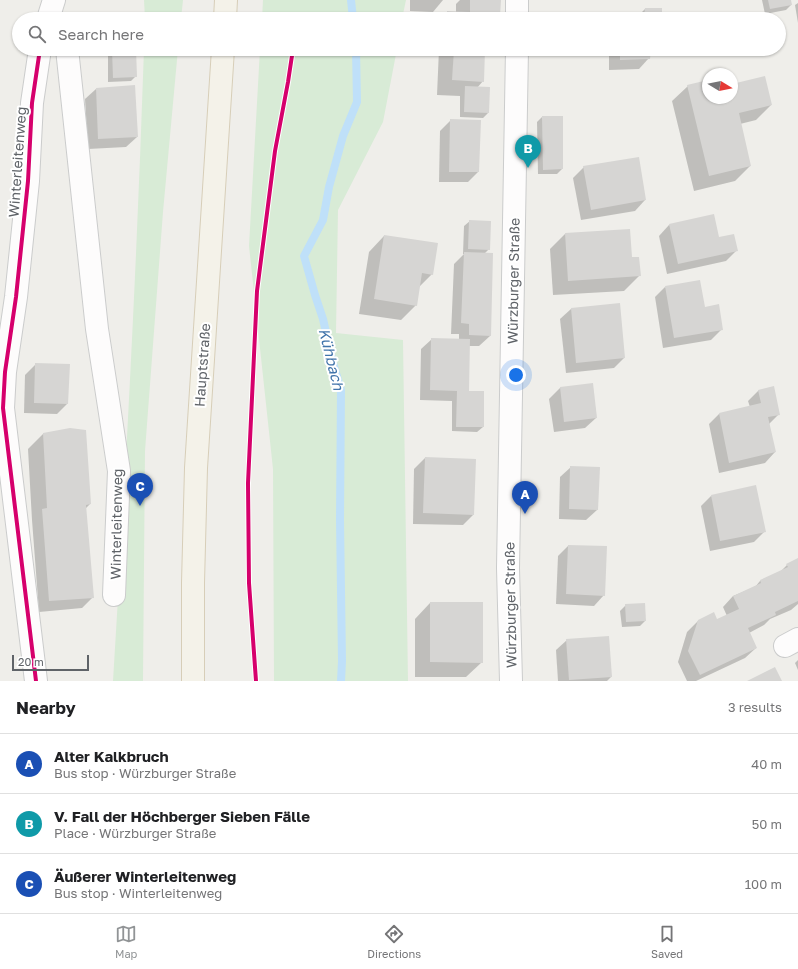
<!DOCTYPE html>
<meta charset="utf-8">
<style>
:root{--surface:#fff;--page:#f2f2f2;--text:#202124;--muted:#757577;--line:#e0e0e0;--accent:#919496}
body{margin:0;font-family:"Golos Text",sans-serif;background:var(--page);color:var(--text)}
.compass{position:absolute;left:702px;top:68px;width:36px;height:36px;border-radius:50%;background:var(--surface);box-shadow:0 1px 3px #0004;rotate:100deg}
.scale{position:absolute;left:12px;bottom:10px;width:77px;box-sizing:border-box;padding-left:4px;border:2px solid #5f6368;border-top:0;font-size:11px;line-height:14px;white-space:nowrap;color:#5f6368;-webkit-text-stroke:3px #fff;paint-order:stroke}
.you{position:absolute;left:516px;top:375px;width:14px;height:14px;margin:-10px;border:3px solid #fff;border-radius:50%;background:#1a73e8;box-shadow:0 0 0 6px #1a73e833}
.badge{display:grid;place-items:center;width:26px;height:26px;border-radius:50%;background:var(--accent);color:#fff;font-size:13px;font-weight:700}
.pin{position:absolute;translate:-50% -33px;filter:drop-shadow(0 1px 2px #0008)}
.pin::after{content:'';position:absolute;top:21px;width:14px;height:12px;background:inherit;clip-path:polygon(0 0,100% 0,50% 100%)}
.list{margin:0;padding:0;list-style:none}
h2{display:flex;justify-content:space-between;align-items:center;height:52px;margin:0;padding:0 16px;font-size:17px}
h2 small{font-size:13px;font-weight:400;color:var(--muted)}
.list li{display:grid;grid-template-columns:26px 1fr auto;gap:12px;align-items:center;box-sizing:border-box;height:60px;padding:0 16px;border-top:1px solid var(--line)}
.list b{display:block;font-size:15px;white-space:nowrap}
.list p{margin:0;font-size:13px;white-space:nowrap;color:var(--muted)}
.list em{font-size:13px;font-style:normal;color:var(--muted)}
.icon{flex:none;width:22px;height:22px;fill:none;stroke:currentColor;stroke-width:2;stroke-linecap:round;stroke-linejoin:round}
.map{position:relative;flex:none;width:798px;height:681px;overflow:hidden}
.search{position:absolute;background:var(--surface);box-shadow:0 1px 3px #0004;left:12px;right:12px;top:12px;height:44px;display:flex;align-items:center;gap:10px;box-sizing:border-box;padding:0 14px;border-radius:22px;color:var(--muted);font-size:15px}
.sheet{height:232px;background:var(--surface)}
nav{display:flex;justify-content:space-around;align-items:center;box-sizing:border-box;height:56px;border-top:1px solid var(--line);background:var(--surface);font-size:11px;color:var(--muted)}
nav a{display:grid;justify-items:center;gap:2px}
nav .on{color:var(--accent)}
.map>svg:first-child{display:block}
.green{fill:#d8ebd6}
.shadow{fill:#0003}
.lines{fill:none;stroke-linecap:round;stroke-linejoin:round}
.stream{stroke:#bfe0f9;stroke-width:8}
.building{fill:#d6d5d3}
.minor-casing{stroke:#cbcccc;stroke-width:24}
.primary-casing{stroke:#d7ceb8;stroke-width:24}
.minor{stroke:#fdfcfc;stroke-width:22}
.primary{stroke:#f4f2e9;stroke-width:22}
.cycleway-casing{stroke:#fff;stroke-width:6}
.cycleway{stroke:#d6006c;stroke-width:4}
.labels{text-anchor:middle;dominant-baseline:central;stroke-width:4;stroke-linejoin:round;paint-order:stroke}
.street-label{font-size:14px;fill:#5f6368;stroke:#fff}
.water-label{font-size:15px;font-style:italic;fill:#4174aa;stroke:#fff}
</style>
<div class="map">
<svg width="798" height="681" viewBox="0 0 798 681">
<rect width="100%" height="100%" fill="#efeeea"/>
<g class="green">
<path d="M144 0H183L181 19H145Z"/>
<path d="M263 0H406L402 19H262Z"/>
<path d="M144 49H178L163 212 145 451 143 681H113C126 470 137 260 144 49Z"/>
<path d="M260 49H397L383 122 338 210 336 333 403 340 408 681H274L273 469 249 246Z"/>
</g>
<g class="shadow">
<path d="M410 0H443L433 12 410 11Z"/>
<path d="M460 0H500L499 15 496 19H441L448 12H456V4Z"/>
<path d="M762 0H790L791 5 786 10 765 14Z"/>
<path d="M798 3V23L795 5Z"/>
<path d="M645 9 661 19H635Z"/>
<path d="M439 49H484L483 81 477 88 488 113 483 118 460 117V96L437 95Z"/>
<path d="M609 49H650L649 58 639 69 609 70Z"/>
<path d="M113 51 136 76 131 81 108 82V56Z"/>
<path d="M708 81V98H732V85L771 105 756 120 740 124 750 166 735 181 694 191 672 101 688 86Z"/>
<path d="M96 89 137 137 126 147 88 149 85 99Z"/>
<path d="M542 117 562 169 557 174H538L537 122Z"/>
<path d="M451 120 478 172 468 182H439L440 131Z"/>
<path d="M584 167 645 200 635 211 581 220 573 178Z"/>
<path d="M470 221 489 249 484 254 490 336 479 346H469L468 392 483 427 477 432 452 431V401L420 400 421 349 432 339 459 340V334H451L454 264 464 254H463L464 226Z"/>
<path d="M669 225 737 250 726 261 667 274 659 236Z"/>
<path d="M565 234 631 258 640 275 624 291 553 295 550 249Z"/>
<path d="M384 236 432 274 419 287 416 305 401 320 359 314 369 252Z"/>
<path d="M665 287 722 329 711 340 663 348 655 297Z"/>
<path d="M619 304 624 358 614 368 566 373 560 319 571 309Z"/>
<path d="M36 364 67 404 57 414 24 413 25 375Z"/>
<path d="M592 385 596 418 585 428 554 432 549 399 560 388Z"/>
<path d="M759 390 779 414 769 424 775 452 765 463 719 473 709 424 719 414 750 407 748 401Z"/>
<path d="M44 433 90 504 85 509 93 597 82 608 39 612 32 520 28 449Z"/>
<path d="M425 458 473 515 463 525 413 524 414 469Z"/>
<path d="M571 467 597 510 586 520 559 519 560 477Z"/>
<path d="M711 496 765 531 754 542 710 551 701 506Z"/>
<path d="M568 546 604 595 594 606 556 604 558 556Z"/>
<path d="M798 559V604L791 610 770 619 764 625 749 633 756 648 745 658 696 681H687L678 662 687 632 698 621 717 620 727 616 723 607 733 596 755 587 760 581 780 572 787 565Z"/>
<path d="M430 603 482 662 466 677H415V619Z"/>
<path d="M626 605 645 621 640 626 622 627 620 611Z"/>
<path d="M608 637 611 677 607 681H558L556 650 567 640Z"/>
<path d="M798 660V670L795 663Z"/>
</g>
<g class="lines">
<g class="stream">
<path d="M351 0 353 19"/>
<path d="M341 681 342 661 340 520 341 390 333 363 323 319 315 295 304 256 323 220 329 187 343 136 357 102 356 49"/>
</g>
</g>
<g class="building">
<path d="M470 0H501L500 16 486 15V19H447V11L470 12Z"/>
<path d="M768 0H791L792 5 770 9Z"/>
<path d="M645 8H662V19H636V18L644 17Z"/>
<path d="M136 49 137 77 113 78 112 50Z"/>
<path d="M454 49H485L484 82 452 80Z"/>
<path d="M620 49H651L650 59 620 60Z"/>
<path d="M765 76 772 105 739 113 751 166 709 176 687 85 708 80V98H732V84Z"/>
<path d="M135 85 138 137 98 139 96 88Z"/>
<path d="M465 86 490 87 489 113 464 112Z"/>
<path d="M542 116H563V169L543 170Z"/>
<path d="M450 119 481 120 479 172H449Z"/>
<path d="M639 157 646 200 591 210 583 166Z"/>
<path d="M714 214 719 237 734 234 738 251 678 264 669 224Z"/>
<path d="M469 220 491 221 490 250 468 249Z"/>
<path d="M630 229 632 257H639L641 276 568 281 565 233Z"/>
<path d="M384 235 438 243 433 275 422 273 417 306 374 299Z"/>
<path d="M464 252 493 253 491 336 469 335V324L461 323Z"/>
<path d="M700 280 705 307 719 304 723 330 674 338 665 286Z"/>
<path d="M620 303 625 358 576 363 571 308Z"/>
<path d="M431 338 470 339 469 391H484V427H456L457 391 430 390Z"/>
<path d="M35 363 70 364 68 404 34 403Z"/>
<path d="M593 383 597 418 564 422 560 387Z"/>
<path d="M774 386 780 415 768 417 776 452 729 463 719 413 761 403 758 390Z"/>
<path d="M70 428 86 430 91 504 86 505 94 598 49 601 42 509 47 508 43 433Z"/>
<path d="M425 457 476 459 474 515 423 513Z"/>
<path d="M570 466 600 467 598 510 569 509Z"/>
<path d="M756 485 766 532 720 541 711 495Z"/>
<path d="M568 545 607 546 605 596 566 594Z"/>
<path d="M798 558V601L775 612 776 615 748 628 757 648 700 675 688 651 698 620 714 612 717 619 739 609 733 596 761 583 760 580 788 567 786 564Z"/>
<path d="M430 602H483V663L430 662Z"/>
<path d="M645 603 646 621 626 622 625 604Z"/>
<path d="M609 636 612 677 569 680 566 639Z"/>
<path d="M775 667 782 681H747Z"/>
</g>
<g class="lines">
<g class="minor-casing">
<g id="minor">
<path d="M48 19 54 0"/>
<path d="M517 19V0"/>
<path d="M67 49 97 329 119 471 114 595"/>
<path d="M785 646 798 639"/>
<path d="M36 681 3 408 5 372 16 297 28 181 32 103 40 49"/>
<path d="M511 681 508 568 517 49"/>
</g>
</g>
<g class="primary-casing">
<g id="primary">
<path d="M225 19 226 0"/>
<path d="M193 681V583L196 468 223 49"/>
</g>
</g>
<use href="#minor" class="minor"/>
<use href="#primary" class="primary"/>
<g class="cycleway-casing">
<g id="cycleway">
<path d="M36 681 3 408 5 372 16 297 28 181 32 103 40 49"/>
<path d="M256 681 249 583 248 483 257 291 275 151 288 82 293 49"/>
</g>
</g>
<use href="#cycleway" class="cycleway"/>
</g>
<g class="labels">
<g class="street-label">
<text transform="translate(17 162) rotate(-86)">Winterleitenweg</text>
<text transform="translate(513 281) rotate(-89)">Würzburger Straße</text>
<text transform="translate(202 365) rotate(-86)">Hauptstraße</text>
<text transform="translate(116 524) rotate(-89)">Winterleitenweg</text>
<text transform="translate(510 605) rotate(-91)">Würzburger Straße</text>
</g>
<g class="water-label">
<text transform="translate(332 359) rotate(76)">Kühbach</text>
</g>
</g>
</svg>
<svg class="compass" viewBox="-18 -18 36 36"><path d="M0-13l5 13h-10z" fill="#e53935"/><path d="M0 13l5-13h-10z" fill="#757577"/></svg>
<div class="scale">20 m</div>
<div class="you"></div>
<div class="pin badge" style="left:525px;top:514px;background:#1a4fb4">A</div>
<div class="pin badge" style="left:528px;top:168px;background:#0f9aa8">B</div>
<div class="pin badge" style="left:140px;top:506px;background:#1a4fb4">C</div>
<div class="search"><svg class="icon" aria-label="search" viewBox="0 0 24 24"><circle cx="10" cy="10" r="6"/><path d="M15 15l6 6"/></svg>Search here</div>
</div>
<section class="sheet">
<h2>Nearby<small>3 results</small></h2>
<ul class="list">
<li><span class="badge" style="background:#1a4fb4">A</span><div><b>Alter Kalkbruch</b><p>Bus stop · Würzburger Straße</p></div><em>40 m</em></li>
<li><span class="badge" style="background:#0f9aa8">B</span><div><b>V. Fall der Höchberger Sieben Fälle</b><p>Place · Würzburger Straße</p></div><em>50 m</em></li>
<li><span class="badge" style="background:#1a4fb4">C</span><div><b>Äußerer Winterleitenweg</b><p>Bus stop · Winterleitenweg</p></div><em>100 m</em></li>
</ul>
</section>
<nav>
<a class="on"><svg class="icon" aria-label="map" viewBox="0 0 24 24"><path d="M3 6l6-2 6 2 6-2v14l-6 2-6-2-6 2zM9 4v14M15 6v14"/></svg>Map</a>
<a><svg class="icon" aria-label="directions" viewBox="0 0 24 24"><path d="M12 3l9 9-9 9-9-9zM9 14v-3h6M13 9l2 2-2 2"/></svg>Directions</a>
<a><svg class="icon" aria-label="saved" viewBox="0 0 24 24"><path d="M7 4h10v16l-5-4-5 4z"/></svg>Saved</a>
</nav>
